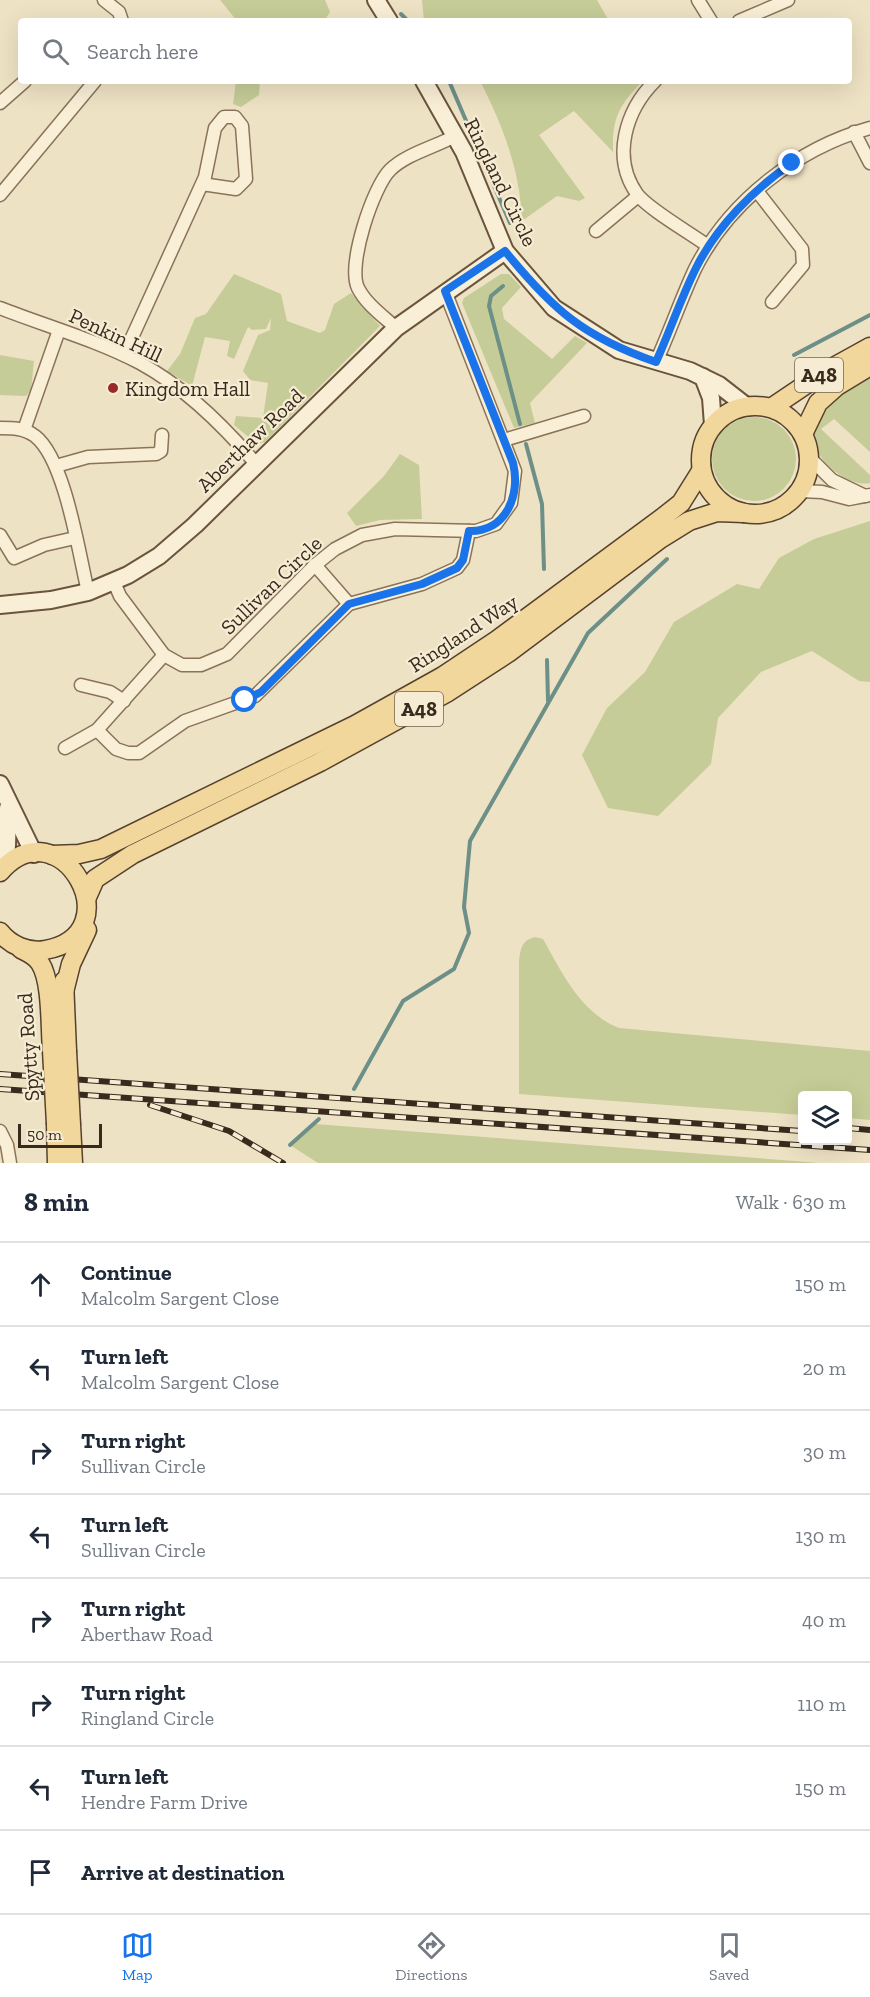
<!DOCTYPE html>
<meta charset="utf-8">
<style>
:root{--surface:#fff;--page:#f6f6f7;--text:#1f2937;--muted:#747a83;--line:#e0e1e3;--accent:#1a73e8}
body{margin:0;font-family:"Zilla Slab",serif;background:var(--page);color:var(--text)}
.controls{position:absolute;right:18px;bottom:18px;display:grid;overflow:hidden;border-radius:6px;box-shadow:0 6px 24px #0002}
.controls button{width:54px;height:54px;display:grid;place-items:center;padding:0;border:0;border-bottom:2px solid var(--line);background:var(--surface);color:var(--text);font:30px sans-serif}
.scale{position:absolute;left:18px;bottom:15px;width:84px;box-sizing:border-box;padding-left:6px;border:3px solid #382b1e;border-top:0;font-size:16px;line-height:21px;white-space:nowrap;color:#382b1e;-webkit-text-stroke:4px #f5ecd3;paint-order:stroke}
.stop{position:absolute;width:18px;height:18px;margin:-14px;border:4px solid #1a73e8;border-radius:50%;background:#fff}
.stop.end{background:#1a73e8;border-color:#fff;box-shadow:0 2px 6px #0008}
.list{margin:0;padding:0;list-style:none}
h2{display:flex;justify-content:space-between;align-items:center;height:78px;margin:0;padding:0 24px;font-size:26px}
h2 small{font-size:20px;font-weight:400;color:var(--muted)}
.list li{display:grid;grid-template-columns:39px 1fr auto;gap:18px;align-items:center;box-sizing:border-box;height:84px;padding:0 24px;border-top:2px solid var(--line)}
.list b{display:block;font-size:22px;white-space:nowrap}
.list p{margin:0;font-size:20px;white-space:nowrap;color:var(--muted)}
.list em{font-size:20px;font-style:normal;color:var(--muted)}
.icon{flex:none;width:33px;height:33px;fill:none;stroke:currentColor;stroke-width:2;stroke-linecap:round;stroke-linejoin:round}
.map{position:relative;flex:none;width:870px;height:1163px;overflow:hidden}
.search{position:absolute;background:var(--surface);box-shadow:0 6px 24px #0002;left:18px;right:18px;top:18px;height:66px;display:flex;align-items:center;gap:15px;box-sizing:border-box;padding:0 21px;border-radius:6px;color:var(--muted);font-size:22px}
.sheet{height:750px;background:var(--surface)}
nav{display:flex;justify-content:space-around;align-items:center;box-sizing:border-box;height:84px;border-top:2px solid var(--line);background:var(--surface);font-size:16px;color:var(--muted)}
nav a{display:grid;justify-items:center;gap:3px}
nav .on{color:var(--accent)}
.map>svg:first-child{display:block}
.green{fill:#c6cc97}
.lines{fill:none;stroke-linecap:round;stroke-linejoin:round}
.stream{stroke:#6c8f87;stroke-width:4}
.street-casing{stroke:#89735a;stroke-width:15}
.secondary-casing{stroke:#6a543d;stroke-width:20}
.primary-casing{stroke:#56412e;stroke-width:21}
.street{stroke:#f9efd7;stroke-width:12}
.secondary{stroke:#f9efd7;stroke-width:16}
.primary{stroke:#f1d79b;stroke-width:18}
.rail-casing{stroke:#382b1e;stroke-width:6}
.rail{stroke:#f5ecd3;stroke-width:4;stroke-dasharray:11;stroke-linecap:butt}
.primary-bridge-casing{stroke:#56412e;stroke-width:21;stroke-linecap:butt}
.primary-bridge{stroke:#f1d79b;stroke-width:18}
.route{stroke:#1a73e8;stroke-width:8}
.poi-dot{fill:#982a2a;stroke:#f5ecd3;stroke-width:2}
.labels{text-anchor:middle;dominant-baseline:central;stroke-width:4.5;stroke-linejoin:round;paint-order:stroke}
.shield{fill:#f5ecd3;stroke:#716554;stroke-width:1.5}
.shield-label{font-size:20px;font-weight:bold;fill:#382b1e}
.street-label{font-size:21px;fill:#382b1e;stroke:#f5ecd3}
.poi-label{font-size:21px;fill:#382b1e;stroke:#f5ecd3;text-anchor:start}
</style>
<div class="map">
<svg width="870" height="1163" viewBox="0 0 870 1163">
<rect width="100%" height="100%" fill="#eee2c4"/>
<g class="green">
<path d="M220 0H325L330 12 324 21H237Z"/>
<path d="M422 0H597L609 21H424Z"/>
<path d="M236 81H260L259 95 241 107 233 104Z"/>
<path d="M480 81H643C619 105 612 118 613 152L574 111 539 135 585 198 579 201 557 196 522 221C520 170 503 126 480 81Z"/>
<path d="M234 274 281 294 287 321 320 333 325 330 334 304 351 293 380 326 265 442 257 444 234 425 236 416 263 418 268 383 250 380 243 371 258 335 270 330 271 318 266 329 252 330 248 327 234 359 227 356 230 341 205 337 192 386 167 371 180 354 195 318 206 314Z"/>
<path d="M501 274H509L521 287 502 308 504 319 552 359 575 336 587 343 530 403 535 423 514 428 462 303 464 298Z"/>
<path d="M0 355 34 361 31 390 26 396 0 395Z"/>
<path d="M870 377V452L834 419 821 429 870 475V483C852 487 828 469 819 454 815 447 815 434 814 426 830 403 845 390 870 377Z"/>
<circle cx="754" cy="459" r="42"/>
<path d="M400 454 419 465 422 519 380 520 356 526 347 513 384 476Z"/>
<path d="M870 521V682L859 681 812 651 761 672 718 718 711 764 658 816 608 808 582 755 607 708 645 672 674 622 737 584 759 589 779 558 814 539Z"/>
<path d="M535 937 543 939C562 973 581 1013 619 1028L870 1051V1120L848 1118V1096H802V1115L519 1094V961C521 948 521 941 535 937Z"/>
<path d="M315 1124 795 1161 819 1163H318L290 1145Z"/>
</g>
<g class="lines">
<g class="stream">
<path d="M401 14 408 21"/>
<path d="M449 81 510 223"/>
<path d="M503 286 491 296 489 306 520 424"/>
<path d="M794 355 870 315"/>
<path d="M526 444 542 504 544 569"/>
<path d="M547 660 548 701"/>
<path d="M354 1089 403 1001 454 969 469 933 464 907 470 841 588 633 667 559"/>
<path d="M290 1145 319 1119"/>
</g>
<g class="street-casing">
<g id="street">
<path d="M104 0 119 12 122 21"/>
<path d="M698 0 711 21"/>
<path d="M739 21 788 0"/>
<path d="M655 81C626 110 611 157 637 194 648 209 692 234 708 246"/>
<path d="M0 103 25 81"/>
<path d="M854 132 870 163"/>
<path d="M757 191 802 249 803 265 772 302"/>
<path d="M0 195 95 81"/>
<path d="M596 231 638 196"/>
<path d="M0 308C46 326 96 340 140 363 186 388 224 426 257 465"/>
<path d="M396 328C383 316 366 304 358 288 347 265 373 187 390 170 406 154 435 147 455 136"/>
<path d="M124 355 205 177 215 128 224 117H235L242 126 246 179 236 189 202 184"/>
<path d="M656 362C670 331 681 299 695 269 729 201 798 148 870 128"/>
<path d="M0 428C13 428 24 428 35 436 65 459 79 554 88 592"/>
<path d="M24 430 59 330"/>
<path d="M504 440 584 416"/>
<path d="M809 457 832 480 865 496"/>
<path d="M56 466 88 457 156 454 161 451 162 435"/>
<path d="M800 491 822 492 849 499 870 495"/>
<path d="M0 535 14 558 44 545 75 538"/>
<path d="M315 565 349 604"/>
<path d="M114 582 120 596 164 655 182 665H201L227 654 315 565 335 549 362 535 395 529 476 531 496 524 511 503 515 471 445 291"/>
<path d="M81 685 110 692 124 701"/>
<path d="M97 730 116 749 128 753H139L185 721 255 696 349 604 422 584 457 568 463 560 469 531"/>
<path d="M65 748 97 730 164 655"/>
<path d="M0 1131 7 1145 10 1163"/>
</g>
</g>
<g class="secondary-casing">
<g id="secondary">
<path d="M376 0 389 21"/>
<path d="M424 81 464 152 505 251 554 308 619 350 690 371 719 385 746 406"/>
<path d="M703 377 711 398 713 425"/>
<path d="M0 605 51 600 88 592 128 575 159 556 195 525 396 328 505 251"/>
<path d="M0 784 34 854"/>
<path d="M1 870 7 846 8 808"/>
</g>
</g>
<g class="primary-casing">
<g id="primary">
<circle cx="755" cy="460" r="54"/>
<path d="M771 408 823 373 870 347"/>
<path d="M803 434 818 403 837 386 870 366"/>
<path d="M52 855 79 854 101 849 355 725 443 676 497 640 662 518 681 503 701 471"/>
<path d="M0 872C60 803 135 934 45 950 28 953 10 945 0 932"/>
<path d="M87 897 95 879 133 854 320 762 448 692 508 653 660 539 689 521 717 512 744 513"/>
<path d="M21 949C29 953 36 956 40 963 52 981 50 1027 52 1050"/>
<path d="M64 981 67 1051"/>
<path d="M64 992 71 964 87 930"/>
<path d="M56 1124 57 1163"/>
<path d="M71 1125 73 1163"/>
</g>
</g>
<use href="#street" class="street"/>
<use href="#secondary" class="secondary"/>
<use href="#primary" class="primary"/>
<g class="rail-casing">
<g id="rail">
<path d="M0 1074 802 1131"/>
<path d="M0 1089 870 1150"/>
<path d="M150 1105 229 1131 283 1163"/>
<path d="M848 1128 870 1130"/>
</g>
</g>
<use href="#rail" class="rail"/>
<g class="primary-bridge-casing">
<g id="primary-bridge">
<path d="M52 1050 56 1124"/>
<path d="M67 1051 71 1125"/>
</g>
</g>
<use href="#primary-bridge" class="primary-bridge"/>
</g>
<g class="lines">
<path class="route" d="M245 700 261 692 349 604 422 584 457 568 463 560 469 531C506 532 521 495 513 463L445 291 505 251C553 310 584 337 656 362 670 331 681 298 696 268 717 226 754 189 792 163"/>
</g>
<circle class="poi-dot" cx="113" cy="388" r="6"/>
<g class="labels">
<g class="shield">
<rect x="795" y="358" width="48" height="34" rx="4.5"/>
<rect x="395" y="692" width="48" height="34" rx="4.5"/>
</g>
<g class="shield-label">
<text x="819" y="375">A48</text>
<text x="419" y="709">A48</text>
</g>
<g class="street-label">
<text transform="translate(501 182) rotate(64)">Ringland Circle</text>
<text transform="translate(116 335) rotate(25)">Penkin Hill</text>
<text transform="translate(250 440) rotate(-44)">Aberthaw Road</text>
<text transform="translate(271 585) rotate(-44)">Sullivan Circle</text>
<text transform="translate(463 633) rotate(-33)">Ringland Way</text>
<text transform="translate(28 1047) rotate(-94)">Spytty Road</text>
</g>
<g class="poi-label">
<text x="125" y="388">Kingdom Hall</text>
</g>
</g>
</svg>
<div class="controls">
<button><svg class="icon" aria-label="layers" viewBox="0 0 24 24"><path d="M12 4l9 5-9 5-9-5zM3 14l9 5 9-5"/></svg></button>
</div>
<div class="scale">50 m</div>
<div class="stop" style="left:245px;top:700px"></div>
<div class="stop end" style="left:792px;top:163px"></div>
<div class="search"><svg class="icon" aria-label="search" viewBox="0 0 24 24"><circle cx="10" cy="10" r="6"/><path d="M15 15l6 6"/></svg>Search here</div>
</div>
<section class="sheet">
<h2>8 min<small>Walk · 630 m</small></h2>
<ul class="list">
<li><svg class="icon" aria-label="ahead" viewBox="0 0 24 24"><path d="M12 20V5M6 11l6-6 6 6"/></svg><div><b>Continue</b><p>Malcolm Sargent Close</p></div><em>150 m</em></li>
<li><svg class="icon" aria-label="left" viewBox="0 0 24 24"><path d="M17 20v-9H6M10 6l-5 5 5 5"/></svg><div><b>Turn left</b><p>Malcolm Sargent Close</p></div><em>20 m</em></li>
<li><svg class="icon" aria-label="right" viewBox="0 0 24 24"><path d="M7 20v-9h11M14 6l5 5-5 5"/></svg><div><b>Turn right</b><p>Sullivan Circle</p></div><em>30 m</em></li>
<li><svg class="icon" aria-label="left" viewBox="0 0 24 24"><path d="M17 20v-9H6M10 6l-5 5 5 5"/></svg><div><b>Turn left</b><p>Sullivan Circle</p></div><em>130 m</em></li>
<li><svg class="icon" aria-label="right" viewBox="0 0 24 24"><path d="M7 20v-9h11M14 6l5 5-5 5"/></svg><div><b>Turn right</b><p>Aberthaw Road</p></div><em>40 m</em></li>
<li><svg class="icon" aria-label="right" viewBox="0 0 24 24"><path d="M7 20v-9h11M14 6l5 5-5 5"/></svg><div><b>Turn right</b><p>Ringland Circle</p></div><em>110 m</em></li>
<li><svg class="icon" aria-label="left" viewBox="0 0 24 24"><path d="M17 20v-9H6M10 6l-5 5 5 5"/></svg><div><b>Turn left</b><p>Hendre Farm Drive</p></div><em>150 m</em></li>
<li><svg class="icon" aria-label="arrive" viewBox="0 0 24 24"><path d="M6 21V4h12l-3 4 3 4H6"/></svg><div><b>Arrive at destination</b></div></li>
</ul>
</section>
<nav>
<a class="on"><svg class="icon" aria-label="map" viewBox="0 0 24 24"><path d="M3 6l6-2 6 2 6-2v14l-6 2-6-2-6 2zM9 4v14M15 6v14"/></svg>Map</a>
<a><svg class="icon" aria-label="directions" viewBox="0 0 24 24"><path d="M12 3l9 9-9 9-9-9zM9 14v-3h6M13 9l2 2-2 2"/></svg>Directions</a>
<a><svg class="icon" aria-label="saved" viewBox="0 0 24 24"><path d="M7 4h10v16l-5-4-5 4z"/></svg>Saved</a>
</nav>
